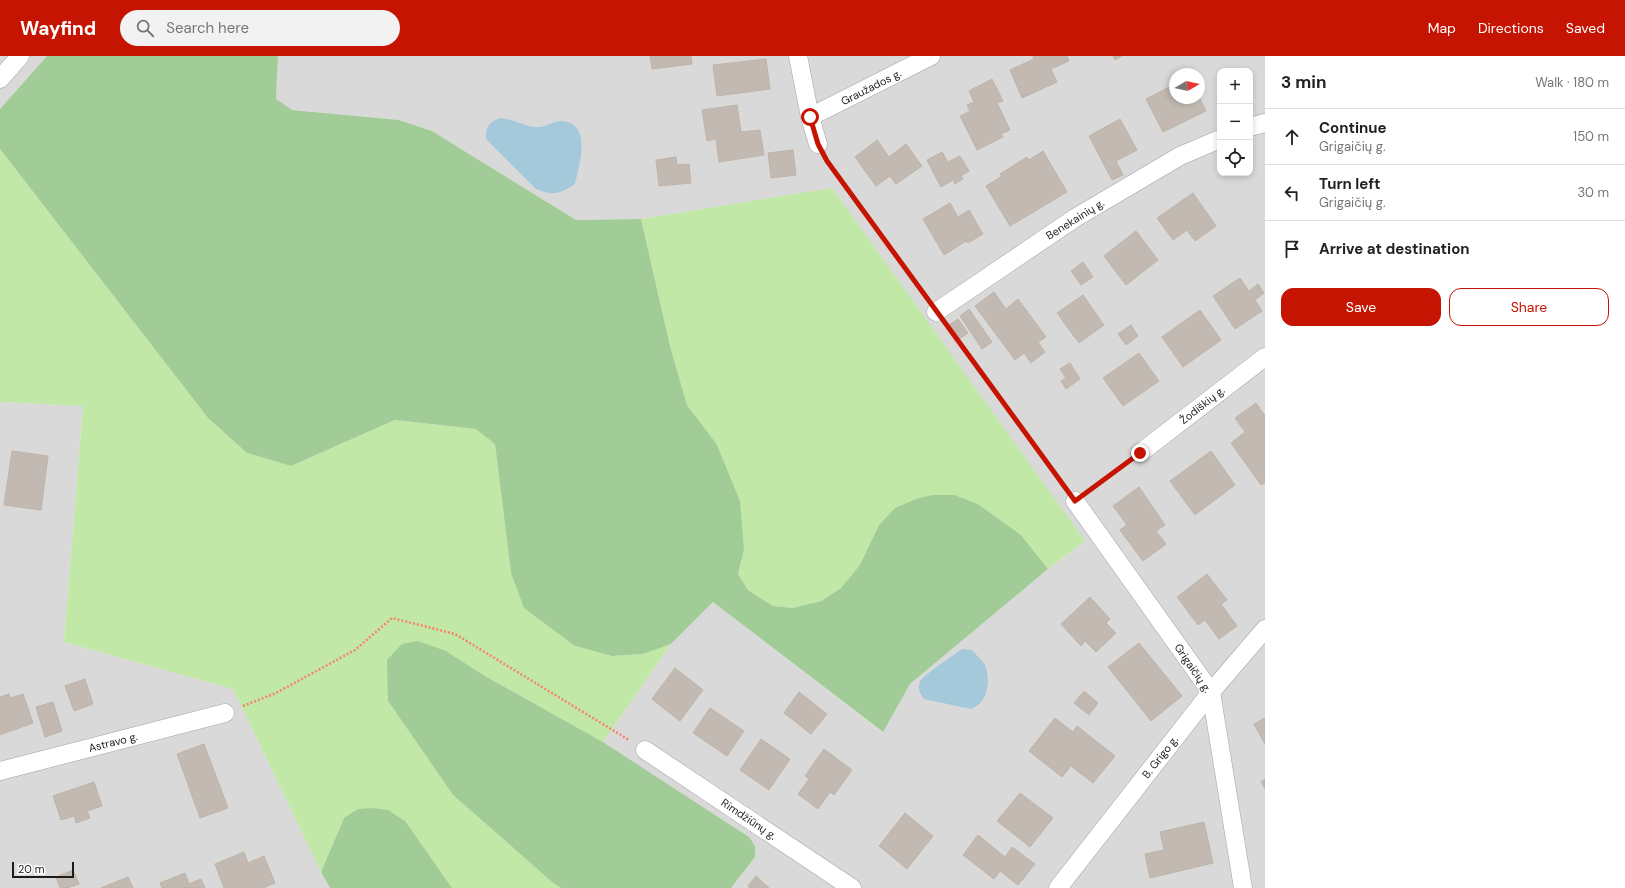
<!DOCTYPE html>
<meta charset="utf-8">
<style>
:root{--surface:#fff;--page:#f2f2f2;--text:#222;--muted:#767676;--line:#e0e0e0;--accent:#c61403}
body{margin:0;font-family:"DM Sans",sans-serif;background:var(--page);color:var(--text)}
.controls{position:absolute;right:12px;top:12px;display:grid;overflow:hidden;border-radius:8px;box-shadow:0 2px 6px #0003}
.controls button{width:36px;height:36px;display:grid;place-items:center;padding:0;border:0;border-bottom:1px solid var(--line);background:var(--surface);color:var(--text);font:20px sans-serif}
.compass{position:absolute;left:1169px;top:12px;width:36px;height:36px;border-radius:50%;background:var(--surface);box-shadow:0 2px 6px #0003;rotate:81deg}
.scale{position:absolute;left:12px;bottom:10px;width:62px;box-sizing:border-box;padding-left:4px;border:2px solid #1c1c1c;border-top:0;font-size:11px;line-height:14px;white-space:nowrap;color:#1c1c1c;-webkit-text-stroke:3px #fff;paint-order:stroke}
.stop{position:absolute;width:12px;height:12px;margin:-9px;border:3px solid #c61403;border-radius:50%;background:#fff}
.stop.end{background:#c61403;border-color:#fff;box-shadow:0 1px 4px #0008}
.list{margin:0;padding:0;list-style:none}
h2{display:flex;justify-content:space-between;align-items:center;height:52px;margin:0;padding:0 16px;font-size:17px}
h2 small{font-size:13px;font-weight:400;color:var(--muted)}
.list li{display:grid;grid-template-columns:26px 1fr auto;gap:12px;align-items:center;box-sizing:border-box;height:56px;padding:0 16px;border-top:1px solid var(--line)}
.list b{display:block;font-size:15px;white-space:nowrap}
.list p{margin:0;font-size:13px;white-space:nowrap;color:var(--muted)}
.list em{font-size:13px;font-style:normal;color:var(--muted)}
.actions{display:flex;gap:8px;padding:12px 16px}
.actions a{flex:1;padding:9px 0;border:1px solid var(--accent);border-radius:12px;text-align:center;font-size:14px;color:var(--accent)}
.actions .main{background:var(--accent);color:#fff}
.icon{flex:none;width:22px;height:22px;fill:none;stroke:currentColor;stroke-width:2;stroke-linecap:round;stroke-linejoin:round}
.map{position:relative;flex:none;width:1265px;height:832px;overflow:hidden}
header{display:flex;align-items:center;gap:24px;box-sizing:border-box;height:56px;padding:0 20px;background:var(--accent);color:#fff}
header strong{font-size:19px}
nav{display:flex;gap:22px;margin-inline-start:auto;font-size:14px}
.search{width:280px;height:36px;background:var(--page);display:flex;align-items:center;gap:10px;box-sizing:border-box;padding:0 14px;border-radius:22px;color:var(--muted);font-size:15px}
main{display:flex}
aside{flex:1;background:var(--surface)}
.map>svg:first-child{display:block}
.residential{fill:#dad9d9;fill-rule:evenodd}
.grass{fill:#c2e8a8}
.forest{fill:#a2cc97}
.water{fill:#a3c9db}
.building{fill:#c2bab2;stroke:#bfb3a5}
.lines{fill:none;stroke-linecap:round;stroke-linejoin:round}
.street-casing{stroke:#a3a3a3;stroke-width:19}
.path{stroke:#f78469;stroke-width:2.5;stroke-dasharray:2 2;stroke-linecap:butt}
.street{stroke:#fff;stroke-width:18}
.route{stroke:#c61403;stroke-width:5}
.labels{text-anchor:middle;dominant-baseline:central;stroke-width:3;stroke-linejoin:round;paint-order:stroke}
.street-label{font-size:11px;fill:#1c1c1c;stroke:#fff}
</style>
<header>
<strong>Wayfind</strong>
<div class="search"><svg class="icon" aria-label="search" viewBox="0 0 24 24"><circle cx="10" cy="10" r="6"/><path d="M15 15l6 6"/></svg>Search here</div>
<nav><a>Map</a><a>Directions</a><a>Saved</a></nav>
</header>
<main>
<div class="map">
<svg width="1265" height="832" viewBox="0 0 1265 832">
<rect width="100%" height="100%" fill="#eeebe2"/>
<g class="residential">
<path d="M0 0H47L0 53Z"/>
<path d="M278 0H1265V832H731L755 801 749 781 603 686 671 588 713 546 882 676 910 628 1048 513 1084 486 832 133 641 163 576 164 432 75 399 64 292 54 276 44ZM1220 15H1250V117H1220ZM1175 18H1199V42H1175Z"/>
<path d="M0 346 83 350 64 586 233 633 321 816 330 832H0Z"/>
</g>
<g class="grass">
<path d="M0 93 208 362 247 397 291 410 395 364 476 373 495 387 511 517 575 590 612 600 643 598 671 588 603 686 485 620 446 595 388 645 453 739 552 826 561 832H452L406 766 344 762 321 816 233 633 64 586 83 350 0 346Z"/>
<path d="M832 132 1085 485 1048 513 1021 479 978 448 955 439 916 443 895 453 879 469 861 509 841 532 821 545 793 552 773 550 748 534 738 518 744 494 716 387 687 349 670 290 641 163Z"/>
</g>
<g class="forest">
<path d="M47 0H278L276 43 292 54 399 64 432 75 576 164 641 163 670 290 687 349 716 387 740 445 744 494 738 518 748 534 773 550 793 552 821 545 841 532 860 509 879 469 895 452 916 443 932 439H955L978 448 1021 479 1048 513 910 628 883 676 713 546 671 588 643 598 612 600 575 590 524 552 511 517 495 388 476 373 395 364 291 410 247 397 208 362 0 93V53Z"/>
<path d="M418 585 446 595 485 620 603 686 749 781 755 790V801L731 832H561L552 826 453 739 388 645 387 604 402 588Z"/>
<path d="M372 752 388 754 406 766 452 832H330L321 816 344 762 358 753Z"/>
</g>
<g class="water">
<path d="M500 62C513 63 523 70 536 71 545 72 554 64 562 65 593 68 579 109 575 128 561 138 552 140 536 133L486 83C485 72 489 66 500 62Z"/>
<path d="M962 593 972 594C976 599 982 604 985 609 991 624 988 647 971 653L924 643C920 638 917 632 920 626 923 619 954 599 962 593Z"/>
</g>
<g class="building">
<path d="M650 0H691L692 8 652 13Z"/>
<path d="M1033 0H1067L1069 5 1051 13 1057 26 1022 42 1010 14 1034 3Z"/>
<path d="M1113 0H1122L1115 4Z"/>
<path d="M766 3 770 33 717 40 713 9Z"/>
<path d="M992 23 1003 45 997 47 1010 74 1001 78 1003 81 977 94 960 60 970 55 967 49 974 46 969 35Z"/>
<path d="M1175 28V42L1199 41 1206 55 1163 76 1146 43Z"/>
<path d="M737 49 741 76 760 74 764 99 719 106 716 83 707 85 702 54Z"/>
<path d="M1120 63 1137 94 1116 105 1123 119 1112 124 1089 80Z"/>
<path d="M877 84 889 101 906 88 922 110 896 128 890 120 876 130 855 101Z"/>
<path d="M793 94 796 119 771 122 768 97Z"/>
<path d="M1043 95 1067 136 1010 170 986 130 1002 120 1000 118 1027 101 1029 104Z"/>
<path d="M942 96 948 106 960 100 969 115 961 120 963 123 955 128 953 124 941 131 927 104Z"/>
<path d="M676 101 677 109 689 108 691 127 659 130 656 104Z"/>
<path d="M1193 137 1216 170 1195 185 1187 174 1173 184 1157 162Z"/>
<path d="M950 147 958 161 969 154 983 178 968 187 966 185 944 199 923 163Z"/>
<path d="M1136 175 1158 204 1126 229 1104 200Z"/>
<path d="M1083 206 1093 221 1081 229 1071 215Z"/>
<path d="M1240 222 1249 235 1258 228 1264 237 1255 244 1262 255 1235 273 1213 240Z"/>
<path d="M994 236 1006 253 1018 243 1046 281 1038 286 1045 296 1031 307 1024 297 1015 304 975 250Z"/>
<path d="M1083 239 1104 269 1079 287 1057 257Z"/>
<path d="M969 253 992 286 982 293 960 260Z"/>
<path d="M1200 254 1221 284 1183 311 1162 281Z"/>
<path d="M958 263 968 277 959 283 949 269Z"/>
<path d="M1131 269 1138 280 1126 289 1118 278Z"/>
<path d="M1139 297 1159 325 1123 350 1103 322Z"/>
<path d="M1070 307 1080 323 1066 333 1061 325 1066 322 1060 313Z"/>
<path d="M1256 347 1265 360V427L1261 429 1231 387 1245 376 1235 362Z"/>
<path d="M12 395 48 400 41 454 4 449Z"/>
<path d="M1211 395 1235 429 1195 459 1170 425Z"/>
<path d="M1139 431 1165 469 1156 475 1166 488 1143 505 1120 474 1127 469 1113 450Z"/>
<path d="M1207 518 1227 544 1221 548 1237 570 1219 583 1205 564 1198 569 1177 541Z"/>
<path d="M1090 541 1110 563 1106 567 1116 577 1096 596 1085 585 1081 590 1061 568Z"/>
<path d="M1139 587 1182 640 1151 665 1108 611Z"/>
<path d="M675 612 703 634 680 665 652 643Z"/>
<path d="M85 623 93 648 74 655 65 630Z"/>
<path d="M1084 635 1098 647 1089 659 1074 647Z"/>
<path d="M799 636 827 658 811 678 784 657Z"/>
<path d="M9 638 10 642 23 638 33 667 0 679V641Z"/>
<path d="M53 646 62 675 45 681 36 651Z"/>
<path d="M710 652 744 675 727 700 693 677Z"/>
<path d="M1055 662 1073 676 1077 670 1115 700 1093 727 1071 710 1062 721 1029 695Z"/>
<path d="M1265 662V688L1254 668Z"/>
<path d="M761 683 790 703 769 734 740 714Z"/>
<path d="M204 688 228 752 200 762 177 698Z"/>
<path d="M824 693 852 714 834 739 830 736 818 753 798 738 809 723 805 720Z"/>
<path d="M1265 723V733L1261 726Z"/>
<path d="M94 726 102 750 87 755 90 762 76 767 74 760 61 764 53 740Z"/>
<path d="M1020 737 1053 762 1030 791 997 765Z"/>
<path d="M905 757 933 780 907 813 879 790Z"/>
<path d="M1204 766 1213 807 1150 822 1145 798 1164 794 1160 776Z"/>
<path d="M978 779 1005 801 1012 791 1035 808 1018 829 1000 815 994 823 963 799Z"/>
<path d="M244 796 248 807 264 800 275 827 263 832H224L215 808Z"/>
<path d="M73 814 79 828 67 832H60L56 821Z"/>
<path d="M185 817 189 828 201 823 205 832H162L160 827Z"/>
<path d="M756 820 769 832H750L748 830Z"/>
<path d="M128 821 133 832H101Z"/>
</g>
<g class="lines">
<g class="street-casing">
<g id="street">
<path d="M798 0 810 61 818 88"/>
<path d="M0 23 20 0"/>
<path d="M810 61 931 0"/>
<path d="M1250 71 1265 67"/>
<path d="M936 256 1075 162 1180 100 1220 83"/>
<path d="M1140 397 1265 301"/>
<path d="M1075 445 1211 636 1243 832"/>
<path d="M645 694 852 832"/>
<path d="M0 715 225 657"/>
<path d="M1058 832 1211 636 1265 573"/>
</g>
</g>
<g class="path">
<path d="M827 105 924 240"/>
<path d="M947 272 1064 430"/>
<path d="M1090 434 1125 408"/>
<path d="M243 650 276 637 355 594 392 562 455 578 629 684"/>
</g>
<use href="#street" class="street"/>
</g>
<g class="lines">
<path class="route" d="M810 61 818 88 827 105 1075 445 1140 397"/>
</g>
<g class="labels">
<g class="street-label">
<text transform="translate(871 31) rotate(-27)">Graužados g.</text>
<text transform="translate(1075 163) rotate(-32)">Benekainių g.</text>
<text transform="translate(1202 349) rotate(-38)">Žodiškių g.</text>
<text transform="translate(1193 612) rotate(56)">Grigaičių g.</text>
<text transform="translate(113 686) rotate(-14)">Astravo g.</text>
<text transform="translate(1160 701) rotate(-52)">B. Grigo g.</text>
<text transform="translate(749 763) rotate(34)">Rimdžiūnų g.</text>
</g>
</g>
</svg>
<div class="controls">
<button>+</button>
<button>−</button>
<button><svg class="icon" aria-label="locate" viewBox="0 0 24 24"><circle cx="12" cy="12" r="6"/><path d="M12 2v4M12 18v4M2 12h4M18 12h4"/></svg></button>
</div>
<svg class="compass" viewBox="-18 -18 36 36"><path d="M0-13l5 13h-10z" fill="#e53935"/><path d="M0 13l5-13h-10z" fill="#767676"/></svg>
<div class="scale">20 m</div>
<div class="stop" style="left:810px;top:61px"></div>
<div class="stop end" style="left:1140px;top:397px"></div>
</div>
<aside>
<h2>3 min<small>Walk · 180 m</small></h2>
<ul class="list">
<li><svg class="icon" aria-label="ahead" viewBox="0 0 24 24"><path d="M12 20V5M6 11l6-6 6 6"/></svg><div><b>Continue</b><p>Grigaičių g.</p></div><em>150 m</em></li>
<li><svg class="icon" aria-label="left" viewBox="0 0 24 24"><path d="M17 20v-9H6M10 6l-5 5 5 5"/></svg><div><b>Turn left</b><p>Grigaičių g.</p></div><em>30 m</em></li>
<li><svg class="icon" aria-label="arrive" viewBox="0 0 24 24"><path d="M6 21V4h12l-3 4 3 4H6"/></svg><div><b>Arrive at destination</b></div></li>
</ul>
<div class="actions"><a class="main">Save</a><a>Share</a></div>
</aside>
</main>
